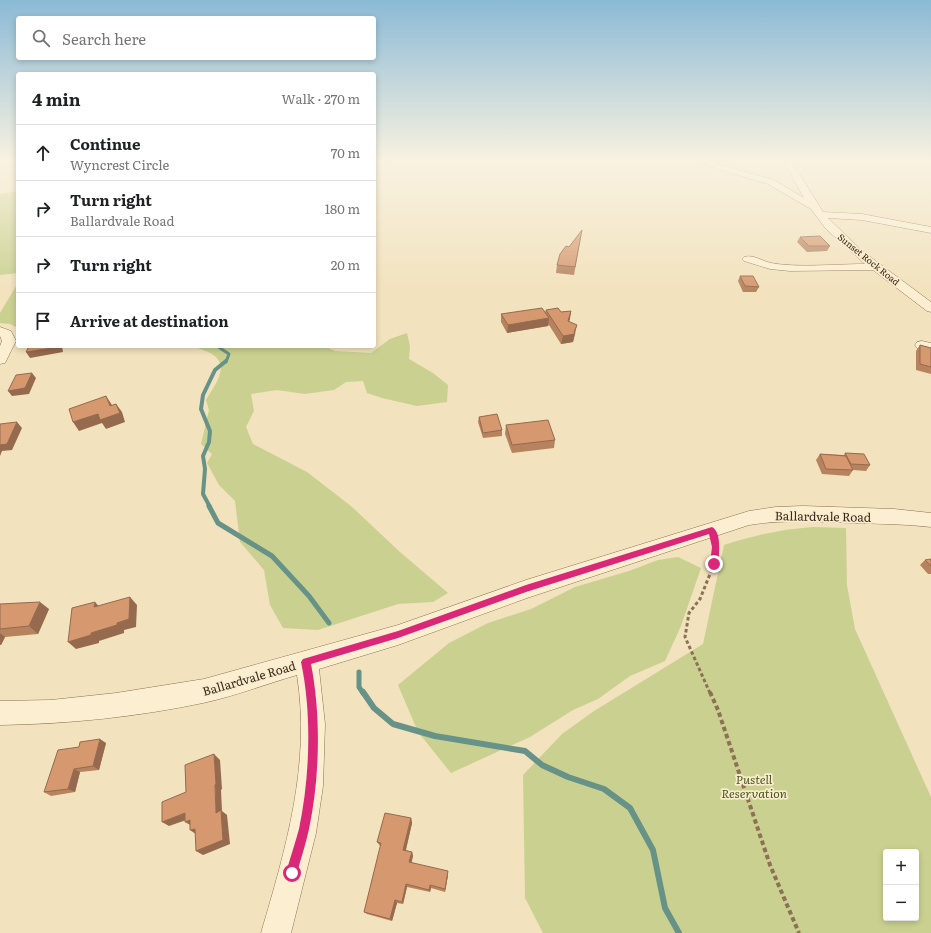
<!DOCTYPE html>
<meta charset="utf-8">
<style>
:root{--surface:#fff;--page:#f2f2f2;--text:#202124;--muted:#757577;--line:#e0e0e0}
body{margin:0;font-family:Literata,serif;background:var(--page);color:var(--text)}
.controls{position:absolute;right:12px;bottom:12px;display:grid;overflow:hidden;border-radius:4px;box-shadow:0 2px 6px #0003}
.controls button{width:36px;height:36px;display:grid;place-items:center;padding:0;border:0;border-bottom:1px solid var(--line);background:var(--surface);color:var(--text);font:20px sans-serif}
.stop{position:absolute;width:12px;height:12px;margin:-9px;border:3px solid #db2777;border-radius:50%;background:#fff}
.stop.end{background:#db2777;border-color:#fff;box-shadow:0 1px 4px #0008}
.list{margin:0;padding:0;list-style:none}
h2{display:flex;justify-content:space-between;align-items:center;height:52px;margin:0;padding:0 16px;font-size:17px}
h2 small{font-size:13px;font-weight:400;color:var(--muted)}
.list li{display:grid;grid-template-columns:26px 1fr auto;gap:12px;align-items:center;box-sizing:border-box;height:56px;padding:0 16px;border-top:1px solid var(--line)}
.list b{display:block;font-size:15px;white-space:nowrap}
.list p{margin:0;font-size:13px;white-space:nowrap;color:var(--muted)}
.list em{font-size:13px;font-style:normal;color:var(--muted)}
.icon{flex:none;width:22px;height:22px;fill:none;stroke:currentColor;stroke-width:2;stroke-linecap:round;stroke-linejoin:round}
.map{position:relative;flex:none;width:931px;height:933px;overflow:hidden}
.search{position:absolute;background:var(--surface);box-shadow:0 2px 6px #0003;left:16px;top:16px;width:360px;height:44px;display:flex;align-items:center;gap:10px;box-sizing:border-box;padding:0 14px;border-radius:4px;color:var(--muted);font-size:15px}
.panel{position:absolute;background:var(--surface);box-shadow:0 2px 6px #0003;left:16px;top:72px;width:360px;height:276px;border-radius:4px}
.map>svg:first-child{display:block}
.green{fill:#cad190;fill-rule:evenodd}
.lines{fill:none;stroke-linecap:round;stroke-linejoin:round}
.stream-far3{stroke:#679287;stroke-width:3}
.stream-far2{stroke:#679287;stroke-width:4}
.stream-far1{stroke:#679287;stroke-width:5}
.stream{stroke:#679287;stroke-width:6}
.minor-casing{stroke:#8c7154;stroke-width:1}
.path-far1{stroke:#8c7154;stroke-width:3;stroke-dasharray:3.5 2.5;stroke-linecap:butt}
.path{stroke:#8c7154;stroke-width:4;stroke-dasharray:4.5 3;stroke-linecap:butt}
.minor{fill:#fcefd1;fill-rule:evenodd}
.wall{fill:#b7835f}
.shaded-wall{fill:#956a4e}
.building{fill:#d5986f;stroke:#956a4e}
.route{fill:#db2777}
.labels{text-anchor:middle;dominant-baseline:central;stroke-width:3.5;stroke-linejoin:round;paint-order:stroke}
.far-street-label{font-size:9px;fill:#3a291b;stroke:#f9eccd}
.near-street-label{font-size:12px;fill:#3a291b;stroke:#f9eccd}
.near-park-label{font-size:12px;font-style:italic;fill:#4a581f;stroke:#f9eccd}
</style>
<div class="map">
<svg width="931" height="933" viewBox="0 0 931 933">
<rect width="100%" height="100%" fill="#f2e2bd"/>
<g class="green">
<path d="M18 191V273L0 275V194Z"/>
<path d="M18 283V328L10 324 0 323V313Z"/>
<path d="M407 333 410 346 409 359 433 373 448 385 447 402 417 406 382 398 367 393 363 381 346 382 334 390 305 394 277 390 251 394 254 411 246 427 253 444 307 472 351 506 400 552 448 593 433 602 398 604 318 630 283 628 270 605 264 570 240 542 235 501 219 485 207 463 212 454 201 444 209 410 206 400C212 389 229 370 216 357 211 352 199 349 193 346H323L335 351 371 353 390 339Z"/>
<path d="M813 527 846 528 847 585 855 629 931 797V933H543L525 898 523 775 562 734 594 711 703 644 724 545C753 536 781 529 813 527ZM886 852H916V918H886Z"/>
<path d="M678 557 701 568 681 626 665 661 630 676 598 699 573 710 530 737 451 773 418 732 398 685 449 643 488 623 531 609 575 587 629 571 658 560Z"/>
</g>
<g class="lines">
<path class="stream-far3" d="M217 346 229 354 226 362"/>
<path class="stream-far2" d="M210 507 203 494 205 469 203 456 209 442 210 431 201 409 203 395 215 370 226 361"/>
<g class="stream-far1">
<path d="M209 506 218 523 272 556 309 596 329 623"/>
<path d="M359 672V687L363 693"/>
</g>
<path class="stream" d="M363 692 374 708 393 724 435 736 525 751 542 765 568 777 604 789 630 808 653 850 665 908 679 933"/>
<g class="minor-casing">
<g id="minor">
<path d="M377 162H391L374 169V163Z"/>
<path d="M695 162H710L774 180 804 198 784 162H792L823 212 862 214 931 227V233L862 220 828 218 861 250 931 302V312L927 311 873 270 790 271 770 269 744 261 742 259 744 257C753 254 762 261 771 263 797 268 837 264 865 264L826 229 811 209 768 184Z"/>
<path d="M0 327 11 331 16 341 5 363 0 364V346L2 341 0 336Z"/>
<path d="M922 341 931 343V351L917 348 915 345 917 342Z"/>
<path d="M803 506 894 509 931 513V527C906 524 882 524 857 523 820 522 785 519 749 525L527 598 398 645 319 669 325 724 323 786 316 833 291 933H261C286 848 311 764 297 675 266 684 235 696 203 703 136 717 68 724 0 725V701L51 700 116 693 204 679 398 625 526 580 749 511 776 507Z"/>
</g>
</g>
<path class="path-far1" d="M710 693 685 637 689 613 700 599 714 564 716 547 715 542"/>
<path class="path" d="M710 692 718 710 770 865 799 933"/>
<use href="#minor" class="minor"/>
</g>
<g class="wall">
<path d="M582 230 574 275 556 273 557 265 569 247Z"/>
<path d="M800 237 830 246 827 251 807 252 797 242Z"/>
<path d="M740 276 759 287 756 292H743L738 281Z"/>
<path d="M546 310 561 312 571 311 569 322 575 334 573 342 561 344 549 325 548 326 507 333 501 322V314L545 312Z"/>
<path d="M920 345 931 348V374L916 370V351Z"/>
<path d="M479 417 502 430V436L483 438 478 422Z"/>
<path d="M506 425 555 440 554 448 512 453 505 434Z"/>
<path d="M845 453 870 465 866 471 853 470 849 476 822 474 816 460 820 454 844 455Z"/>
<path d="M931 559V574H928L920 565 925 560Z"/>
<path d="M0 604 49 609 38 634 5 637 1 645H0Z"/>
<path d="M106 743 99 770 80 772 75 792 51 796 44 792Z"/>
<path d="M411 818 412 823 406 850 412 852 413 856 411 862 448 875 445 892 431 888 430 892 407 887 403 904 397 903 392 921 367 914 364 912 381 846H380L377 842Z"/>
</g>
<g class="shaded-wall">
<path d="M571 311 570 319 566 330 568 321Z"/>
<path d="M549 318 548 326 507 333 508 325Z"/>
<path d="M577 325 573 342 561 344 563 336 574 332Z"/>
<path d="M59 346H62L63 352 30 358 26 352Z"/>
<path d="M32 373 36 378 29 394 12 396 8 391Z"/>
<path d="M106 396 112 405 115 415 110 406Z"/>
<path d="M116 404 122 412 125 422 106 429 102 423 79 431 73 422Z"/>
<path d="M17 422 22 428 12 450 2 451 0 456V445Z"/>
<path d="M130 597 137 605 136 627 124 630V633L99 641V643L76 649 68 642 117 623Z"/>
<path d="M40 602 49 609 38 634 29 626Z"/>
<path d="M95 602 102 610 94 607Z"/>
<path d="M0 633 5 637 1 645 0 644Z"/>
<path d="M100 739 106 743 99 770 93 766Z"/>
<path d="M214 754 220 760 222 789 221 790 222 811 227 815 230 844 203 855 196 851 216 813Z"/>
<path d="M74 769 80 772 75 792 68 789Z"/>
<path d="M185 813 192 818 169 826 162 822Z"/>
<path d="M411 818 412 823 405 853 403 850Z"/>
<path d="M190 820 192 826 185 822Z"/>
<path d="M195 829 197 835 190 830Z"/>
<path d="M412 852 413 856 411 865 409 862Z"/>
<path d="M448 871V875L445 892V889Z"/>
<path d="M406 884 407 887 403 904 402 902Z"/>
<path d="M430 885 431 888 430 892 429 890Z"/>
<path d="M395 900 397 903 392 921 390 919Z"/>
</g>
<g class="building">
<path d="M582 230 575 267 557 265 560 254 566 246 569 247Z"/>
<path d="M820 236 830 246H809L800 237Z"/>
<path d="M740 276H753L759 287 745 286Z"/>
<path d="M542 308 549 318 508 325 501 314Z"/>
<path d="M558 308 561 312 571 311 568 321 577 325 574 332 575 334 563 336 546 310Z"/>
<path d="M920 345 931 348V367L920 364Z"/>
<path d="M29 346H59V347L26 352Z"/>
<path d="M32 373 25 388 8 391 16 375Z"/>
<path d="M106 396 110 406 116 404 120 413 100 420 98 414 73 422 69 409Z"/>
<path d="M497 414 502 430 483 433 479 417Z"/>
<path d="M548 420 555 440 512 445 506 425Z"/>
<path d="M17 422 7 444 0 445V424Z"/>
<path d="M845 453 864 454 870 465 851 464Z"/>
<path d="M820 454 846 456 853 470 826 469Z"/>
<path d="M931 559V566L925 560Z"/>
<path d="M130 597 129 619 117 623V625L91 633V635L68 642 72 608 95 602 94 607Z"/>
<path d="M40 602 29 626 0 629V604Z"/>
<path d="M100 739 93 766 74 769 68 789 44 792 58 750 79 747 80 742Z"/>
<path d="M214 754 216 784 215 785 216 813 221 810 223 840 196 851 195 829 190 830V820L185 822V813L162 822V802L186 792 185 765Z"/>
<path d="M385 813 411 818 403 850 412 852 409 862 448 871 445 889 430 885 429 890 406 884 402 902 395 900 390 919 364 912 381 843 377 842Z"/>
</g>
<linearGradient id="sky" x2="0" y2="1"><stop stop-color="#8bbad5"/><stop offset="0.55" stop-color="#f9f2e1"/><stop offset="1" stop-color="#f9f2e1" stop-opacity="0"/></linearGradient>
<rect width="931" height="293" fill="url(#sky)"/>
<path class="route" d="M712 527C722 532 719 555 718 564L714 567 710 564 712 547 709 534 526 592 398 638 311 664C321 715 320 777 309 829 306 843 301 858 297 873L295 877 292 878 288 877 286 873C290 858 295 844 299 829 310 776 312 714 301 662L303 659 398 631 526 585Z"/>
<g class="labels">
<g class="far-street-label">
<text transform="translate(869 259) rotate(39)">Sunset Rock Road</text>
</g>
<g class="near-street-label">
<text transform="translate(823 516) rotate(1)">Ballardvale Road</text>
<text transform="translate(249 678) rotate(-16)">Ballardvale Road</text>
</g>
<g class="near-park-label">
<text x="754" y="779">Pustell<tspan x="754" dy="14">Reservation</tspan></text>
</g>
</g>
</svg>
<div class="controls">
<button>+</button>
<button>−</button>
</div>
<div class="stop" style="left:292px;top:873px"></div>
<div class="stop end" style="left:714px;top:564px"></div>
<div class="search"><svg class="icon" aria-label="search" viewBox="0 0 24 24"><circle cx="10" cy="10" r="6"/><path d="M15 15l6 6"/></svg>Search here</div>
<section class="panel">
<h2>4 min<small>Walk · 270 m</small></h2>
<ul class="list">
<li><svg class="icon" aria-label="ahead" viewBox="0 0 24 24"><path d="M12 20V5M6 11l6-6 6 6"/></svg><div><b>Continue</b><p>Wyncrest Circle</p></div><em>70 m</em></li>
<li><svg class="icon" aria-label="right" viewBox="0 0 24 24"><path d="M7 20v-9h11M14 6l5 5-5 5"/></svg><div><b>Turn right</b><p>Ballardvale Road</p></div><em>180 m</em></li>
<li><svg class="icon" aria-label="right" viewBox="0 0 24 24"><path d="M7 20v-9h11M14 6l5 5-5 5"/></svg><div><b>Turn right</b></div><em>20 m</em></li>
<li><svg class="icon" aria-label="arrive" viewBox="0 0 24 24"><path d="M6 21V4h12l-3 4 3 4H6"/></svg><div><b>Arrive at destination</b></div></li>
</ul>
</section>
</div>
